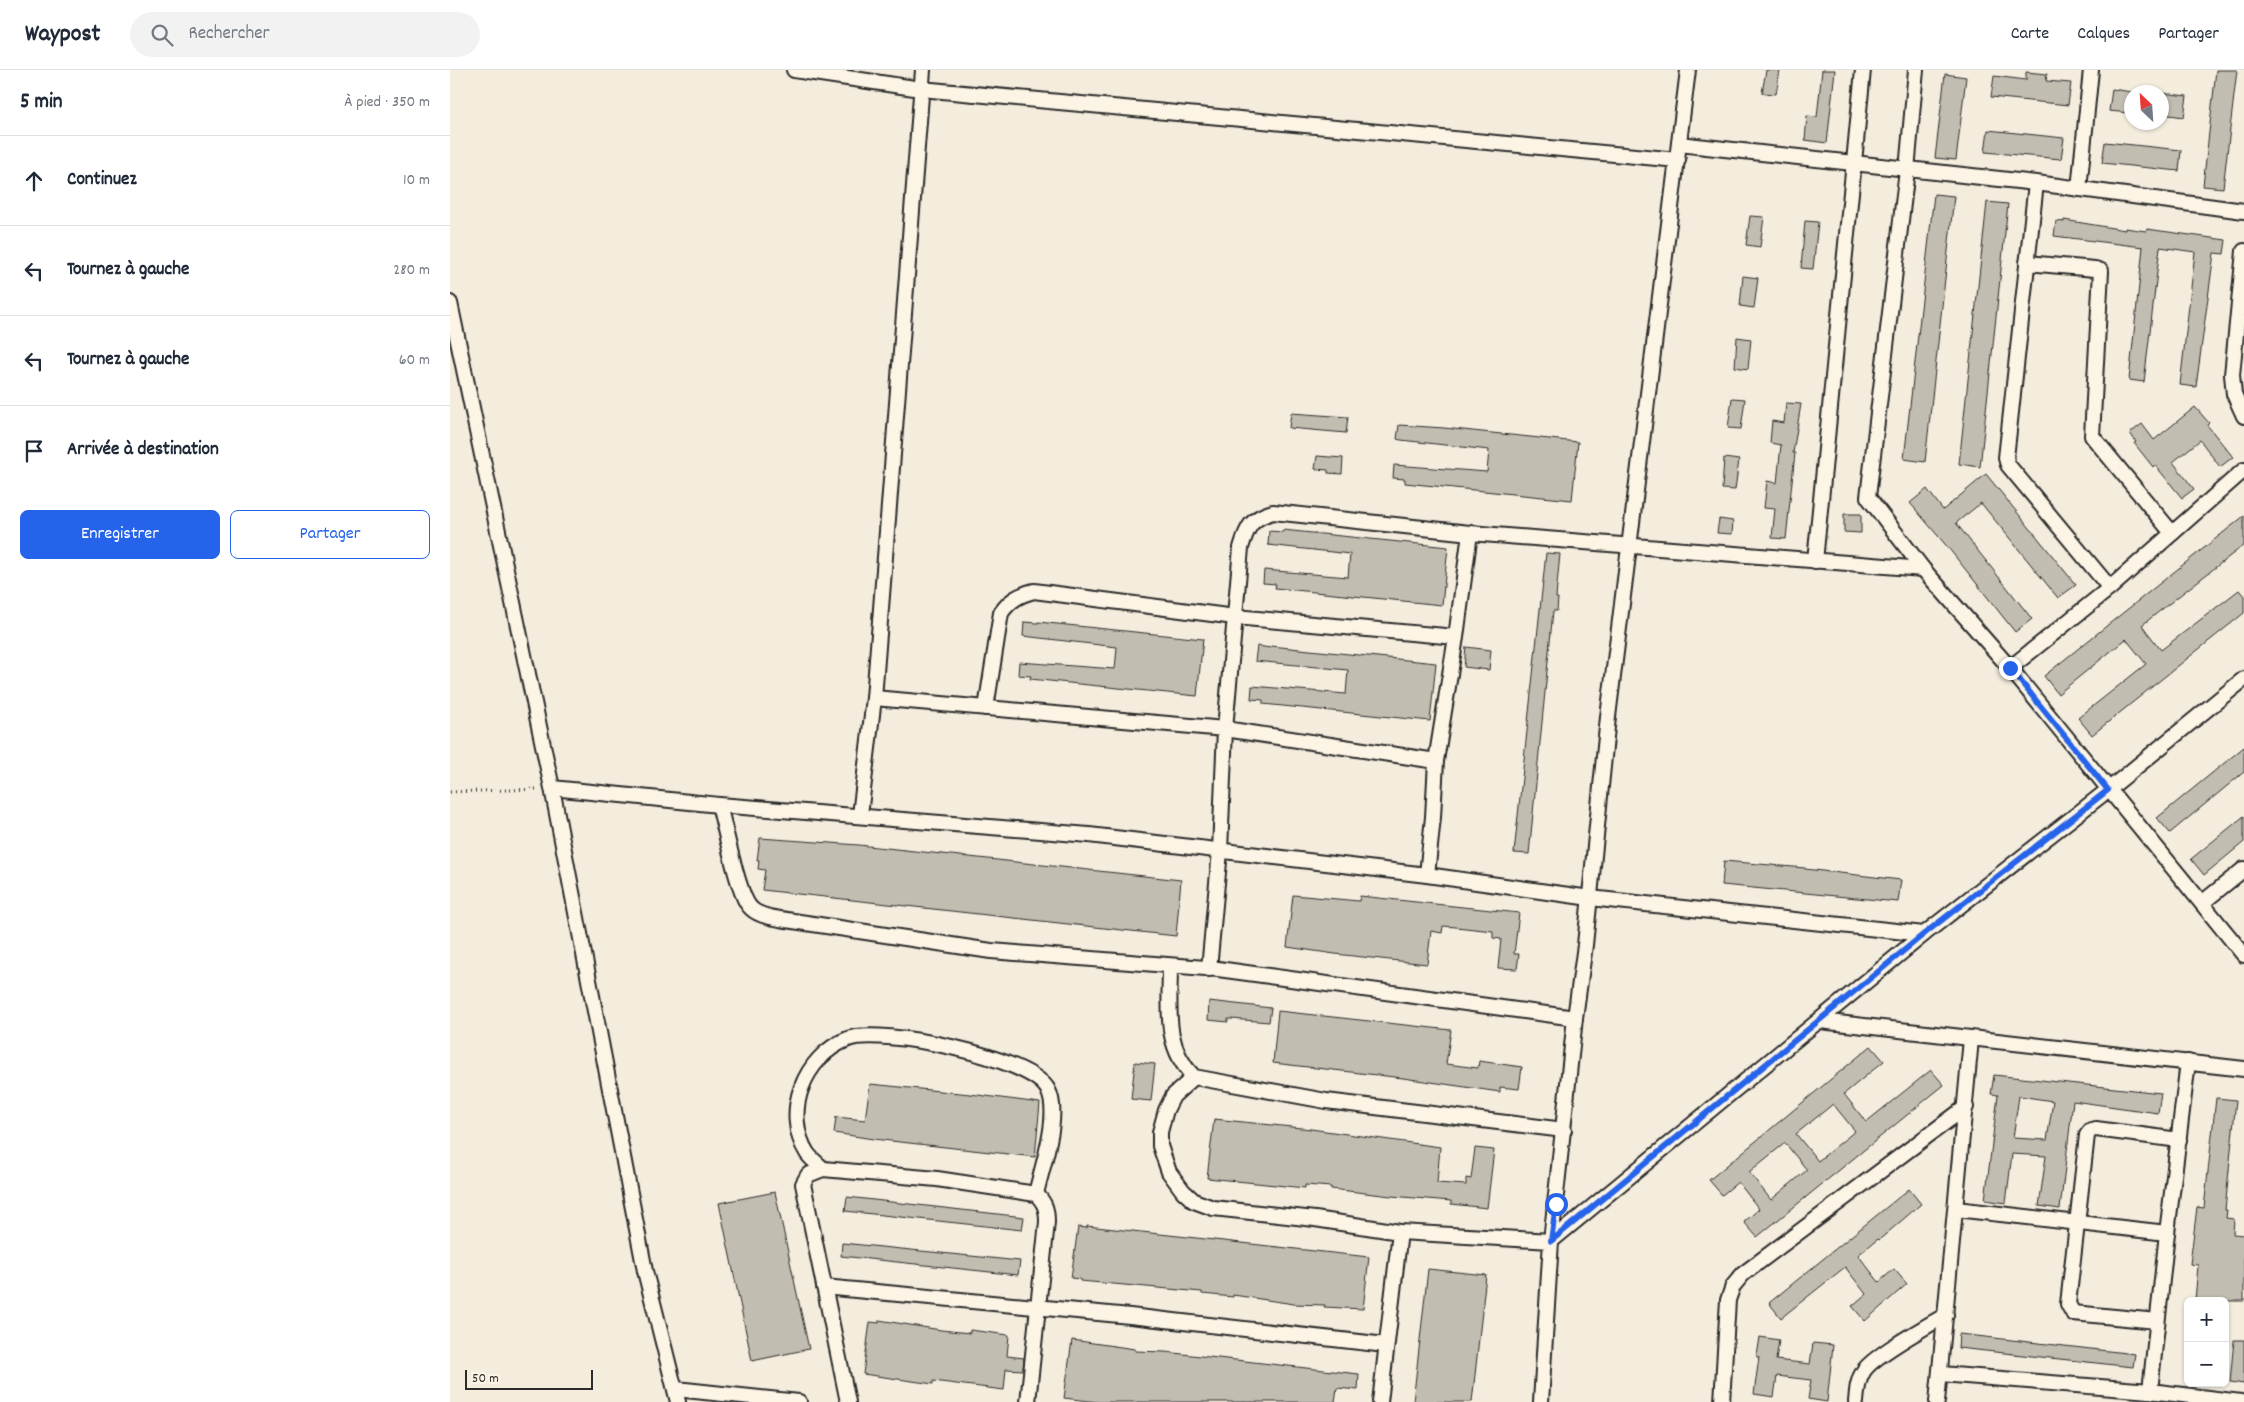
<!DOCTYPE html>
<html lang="fr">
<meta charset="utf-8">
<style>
:root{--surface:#fff;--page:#f2f2f3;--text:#1f2937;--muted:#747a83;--line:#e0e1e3;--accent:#2563eb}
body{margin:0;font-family:Dekko,sans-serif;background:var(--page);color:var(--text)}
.controls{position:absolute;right:15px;bottom:15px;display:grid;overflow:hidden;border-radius:8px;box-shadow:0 1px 4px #0004}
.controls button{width:45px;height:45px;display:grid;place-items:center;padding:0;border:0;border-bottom:1px solid var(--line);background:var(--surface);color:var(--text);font:25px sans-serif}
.compass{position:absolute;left:1674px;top:15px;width:45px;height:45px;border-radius:50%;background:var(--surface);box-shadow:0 1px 4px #0004;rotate:335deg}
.scale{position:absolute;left:15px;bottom:12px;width:128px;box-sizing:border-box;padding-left:5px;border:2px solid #2b2b2b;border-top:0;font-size:14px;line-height:18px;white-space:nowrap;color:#2b2b2b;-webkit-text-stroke:4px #fcf5e5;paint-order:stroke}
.stop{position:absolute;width:15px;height:15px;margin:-11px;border:4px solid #2563eb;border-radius:50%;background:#fff}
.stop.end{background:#2563eb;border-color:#fff;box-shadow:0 1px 5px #0008}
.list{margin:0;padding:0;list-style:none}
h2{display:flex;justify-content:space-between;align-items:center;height:65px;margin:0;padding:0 20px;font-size:21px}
h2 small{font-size:16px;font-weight:400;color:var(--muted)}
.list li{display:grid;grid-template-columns:32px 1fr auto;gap:15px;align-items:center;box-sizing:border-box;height:90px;padding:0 20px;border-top:1px solid var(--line)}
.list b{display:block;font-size:19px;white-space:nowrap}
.list em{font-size:16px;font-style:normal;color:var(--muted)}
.actions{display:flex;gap:10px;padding:15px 20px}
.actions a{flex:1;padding:11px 0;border:1px solid var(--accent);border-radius:8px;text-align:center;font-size:18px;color:var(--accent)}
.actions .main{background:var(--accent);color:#fff}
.icon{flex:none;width:28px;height:28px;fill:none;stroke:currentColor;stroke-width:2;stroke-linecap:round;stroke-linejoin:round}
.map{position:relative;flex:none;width:1794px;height:1332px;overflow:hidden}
header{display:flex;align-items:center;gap:30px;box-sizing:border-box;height:70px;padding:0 25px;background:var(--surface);border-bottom:1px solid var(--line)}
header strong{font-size:24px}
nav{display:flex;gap:28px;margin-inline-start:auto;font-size:18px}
.search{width:350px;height:45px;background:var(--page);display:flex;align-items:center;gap:12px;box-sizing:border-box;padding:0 18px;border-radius:28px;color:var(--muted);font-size:19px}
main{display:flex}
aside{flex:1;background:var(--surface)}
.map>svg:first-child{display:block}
.building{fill:#c2bdb1;stroke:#2b2b2b;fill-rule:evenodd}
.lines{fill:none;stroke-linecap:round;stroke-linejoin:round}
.street-casing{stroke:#2b2b2b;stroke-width:18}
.path{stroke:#2b2b2b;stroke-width:3;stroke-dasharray:1 4;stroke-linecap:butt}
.street{stroke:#fcf5e5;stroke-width:14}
.route{stroke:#2563eb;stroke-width:6}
</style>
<header>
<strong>Waypost</strong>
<div class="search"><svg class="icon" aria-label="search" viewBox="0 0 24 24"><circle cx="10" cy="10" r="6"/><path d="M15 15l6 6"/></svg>Rechercher</div>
<nav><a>Carte</a><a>Calques</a><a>Partager</a></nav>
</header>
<main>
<aside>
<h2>5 min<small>À pied · 350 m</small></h2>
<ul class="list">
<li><svg class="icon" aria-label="ahead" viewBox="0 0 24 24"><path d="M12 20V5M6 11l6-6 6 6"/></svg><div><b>Continuez</b></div><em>10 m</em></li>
<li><svg class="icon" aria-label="left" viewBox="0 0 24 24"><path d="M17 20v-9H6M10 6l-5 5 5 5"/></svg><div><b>Tournez à gauche</b></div><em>280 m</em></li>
<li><svg class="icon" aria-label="left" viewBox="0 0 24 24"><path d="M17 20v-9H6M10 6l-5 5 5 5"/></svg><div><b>Tournez à gauche</b></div><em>60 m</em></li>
<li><svg class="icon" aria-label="arrive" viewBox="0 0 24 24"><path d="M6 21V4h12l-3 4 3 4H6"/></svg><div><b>Arrivée à destination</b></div></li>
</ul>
<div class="actions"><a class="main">Enregistrer</a><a>Partager</a></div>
</aside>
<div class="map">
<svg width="1794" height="1332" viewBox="0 0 1794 1332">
<rect width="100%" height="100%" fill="#f4edde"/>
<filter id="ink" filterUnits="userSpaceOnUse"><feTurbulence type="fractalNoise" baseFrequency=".02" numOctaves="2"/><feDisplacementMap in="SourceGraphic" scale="10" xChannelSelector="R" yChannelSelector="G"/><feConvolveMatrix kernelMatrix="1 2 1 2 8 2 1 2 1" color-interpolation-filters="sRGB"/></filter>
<g filter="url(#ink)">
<g class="building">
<path d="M1316 0H1330L1326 24 1312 23Z"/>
<path d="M1372 0H1385L1377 73 1355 70 1357 46 1367 47Z"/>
<path d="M1766 0H1787L1773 118 1753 116Z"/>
<path d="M1576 2 1597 4 1596 11 1621 13 1618 35 1541 27 1544 6 1576 10Z"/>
<path d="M1495 4 1516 7 1506 90 1485 88Z"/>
<path d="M1662 19 1682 22 1679 43 1659 41Z"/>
<path d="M1712 23 1737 26 1734 47 1712 44Z"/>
<path d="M1538 60 1614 68 1611 89 1535 82Z"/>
<path d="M1655 72 1731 80 1729 101 1652 93Z"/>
<path d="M1484 124 1504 126 1475 392 1454 389Z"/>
<path d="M1537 132 1558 134 1530 397 1509 394Z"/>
<path d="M1300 146 1314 147 1310 177 1296 175Z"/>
<path d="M1614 150 1675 160V158L1696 161 1697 159 1776 170 1774 184 1764 183 1746 317 1730 315 1745 182 1710 177 1694 312 1679 310 1693 177 1604 166 1606 151 1614 152Z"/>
<path d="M1355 151 1368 152 1363 199 1351 198Z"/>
<path d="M1293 206 1308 208 1304 238 1290 236Z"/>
<path d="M1287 267 1301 269 1298 299 1285 297Z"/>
<path d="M1282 328 1295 329 1291 359 1278 358Z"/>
<path d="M1336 333 1351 334 1343 383H1345L1336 469 1322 468 1325 439 1314 438 1317 411 1327 413 1331 375 1320 373 1322 351 1334 353Z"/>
<path d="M1745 337 1759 353 1757 355 1783 387 1770 397 1750 370 1723 392 1744 419 1732 428 1705 395 1703 397 1684 373 1686 372 1680 363 1692 354 1704 370Z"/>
<path d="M841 343 898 347 896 363 839 358Z"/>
<path d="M949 355 994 358 1128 372 1122 430 955 413V409L943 408 944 395 1037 402 1039 380 951 370 947 369Z"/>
<path d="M867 386 893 388 892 404 878 403V400L865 399Z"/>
<path d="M1274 388 1289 390 1285 420 1272 419Z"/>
<path d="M1536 404 1626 515 1608 528 1531 433 1506 453 1582 549 1565 562 1500 480 1460 433 1477 419 1493 440Z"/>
<path d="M1394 444H1411V463L1394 462Z"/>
<path d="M1794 446V475L1692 555 1711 580 1789 520 1794 526V543L1642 665 1628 648 1696 594 1676 569 1608 624 1594 606Z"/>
<path d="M1269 449 1283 451 1282 464 1267 463Z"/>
<path d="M833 460 998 477 992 535 825 518 826 514 813 513 814 500 898 507 900 484 818 475 819 461 833 462Z"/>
<path d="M1096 483 1110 484 1107 515 1106 528H1108L1107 541H1103L1079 784 1064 783Z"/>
<path d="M574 552 588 553V552L753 569 747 626 580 609 581 606 568 605 569 592 665 599 667 577 573 566Z"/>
<path d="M807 576 821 578V576L986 593 980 651 813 634V630L801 629 802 616 896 624 898 600 805 591Z"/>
<path d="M1016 577 1041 580 1039 600 1014 597Z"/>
<path d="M1794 677V702L1720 763 1707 748Z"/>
<path d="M1794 746V772L1754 805 1741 789Z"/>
<path d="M310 768 409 775 731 810 726 866 312 820 315 800 308 799 309 790H307Z"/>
<path d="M1274 791 1355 798V799L1451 810 1448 832 1272 815Z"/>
<path d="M843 825 909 831 910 826 1069 843 1064 884H1069L1067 899 1048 898 1051 869 1043 868V861L1006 857 993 856 992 863 981 861 977 894 885 884 837 877Z"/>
<path d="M759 931 821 938 819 952 781 949H778V952L758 950Z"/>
<path d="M828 941 1001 960 996 994 1028 998 1029 991 1072 997 1069 1019 1050 1017V1022L953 1008 823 993Z"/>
<path d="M1421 976 1434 991 1394 1024 1416 1052 1481 1000 1494 1015 1307 1167 1294 1152 1309 1139 1288 1112 1272 1125 1259 1110ZM1383 1034 1405 1061 1368 1091 1346 1064ZM1335 1073 1357 1100 1321 1130 1299 1102Z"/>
<path d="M685 992 705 994 701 1031 681 1029Z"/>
<path d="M1544 1005 1711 1023 1708 1043 1623 1031 1610 1139 1589 1136 1596 1086 1562 1084 1556 1133 1535 1130 1548 1025 1541 1024ZM1569 1026 1603 1031 1597 1070 1563 1068Z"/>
<path d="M420 1014 520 1024 590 1033 585 1087 423 1069 384 1063 386 1047 415 1050Z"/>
<path d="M1766 1028 1786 1030 1775 1140H1777L1776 1148 1784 1149 1783 1164 1794 1165V1231H1745L1748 1195 1740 1194 1747 1137 1754 1138Z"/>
<path d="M764 1049 861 1059 990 1077 987 1113 1016 1115V1108L1021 1109 1025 1078 1044 1080 1037 1138 1001 1134V1131L941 1126 881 1119V1117L855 1115V1118L757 1108Z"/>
<path d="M1459 1119 1471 1134 1429 1170 1428 1169 1408 1185 1429 1212 1444 1199 1457 1214 1415 1251 1402 1236 1416 1224 1395 1197 1331 1248 1319 1233Z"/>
<path d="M325 1122 359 1279 302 1291 269 1133Z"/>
<path d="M397 1127 574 1147 572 1160 395 1141Z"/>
<path d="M637 1156 919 1187 913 1239 874 1237 875 1235 844 1234 783 1225V1227L752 1224V1222L630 1211V1209L621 1208 628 1157 637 1158Z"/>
<path d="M392 1173 570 1191 568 1205 391 1186Z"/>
<path d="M978 1199 1036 1205 1022 1332H963Z"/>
<path d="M429 1250 491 1260 520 1263V1260L559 1265 557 1286 574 1288 573 1300 556 1299 554 1320 483 1311V1314L413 1304 420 1252 429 1253Z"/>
<path d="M1509 1264 1685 1284 1683 1297 1508 1278Z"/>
<path d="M1310 1267 1329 1270 1326 1290 1360 1294 1363 1273 1383 1275 1377 1332 1358 1329 1361 1310 1327 1306 1324 1327 1304 1324 1309 1287 1307 1286Z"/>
<path d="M622 1270 685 1279V1281L715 1282 909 1304 908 1320 887 1318 885 1332H648L614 1328Z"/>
<path d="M1784 1270H1794V1314L1780 1312Z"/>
</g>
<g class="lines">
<g class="street-casing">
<g id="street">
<path d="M344 0 471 19 1228 90"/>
<path d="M1466 0 1457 100 1418 427 1473 499 1560 598 1794 885"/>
<path d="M1229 74 1586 113 1794 141"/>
<path d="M1586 113 1556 388 1558 395 1660 518"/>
<path d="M1629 119 1641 0"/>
<path d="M1794 181 1782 305 1784 324 1794 346"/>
<path d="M1577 193 1645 199 1651 201 1642 366 1722 463"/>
<path d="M0 233 102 718 195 1201 228 1332"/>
<path d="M1020 463 1473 499"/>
<path d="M1365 491 1413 0"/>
<path d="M1560 598 1660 518 1794 400"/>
<path d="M424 628 775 659 986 691 983 747 977 805"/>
<path d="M536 638 551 543C560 530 569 525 584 521L785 547 1006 567"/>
<path d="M102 718 269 735 639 765 977 805 1140 828 1474 864"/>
<path d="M269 735C275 756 287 821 299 836 306 845 319 847 330 849L541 881 768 899 1125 948"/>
<path d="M410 745 424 628 473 0"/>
<path d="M1752 833 1794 799"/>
<path d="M720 896C720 937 713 976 744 1007L876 1031 1114 1060"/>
<path d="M759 899 770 781 775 659 791 478C797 457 801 448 823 442L1020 463 1006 567 986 691"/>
<path d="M1370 951 1794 999"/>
<path d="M744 1007 723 1026 716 1040 710 1062V1076L719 1102 733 1121 744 1131 763 1138 865 1149 950 1162 1101 1171 1474 864 1658 720 1794 609"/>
<path d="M373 1099C368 1094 361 1089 357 1083 332 1043 354 986 398 969 430 957 582 987 598 1020 611 1045 592 1096 586 1124"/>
<path d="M1506 1139 1717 1163"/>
<path d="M374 1217 680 1246 936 1275"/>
<path d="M1707 1251 1623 1243 1618 1234 1637 1065 1641 1060 1646 1059 1729 1070"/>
<path d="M1491 1304 1700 1321 1791 1332"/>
<path d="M226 1319 349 1332"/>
<path d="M1700 1321 1717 1163 1738 992"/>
<path d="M398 1332 353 1114 358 1105 373 1099 487 1109 586 1124C595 1133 597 1139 597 1152L578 1332"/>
<path d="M930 1332 950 1162"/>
<path d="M1091 1332 1101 1171 1125 948 1135 875 1158 647 1238 0"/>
<path d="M1272 1332 1278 1230 1283 1216 1293 1204 1516 1037"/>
<path d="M1406 1332C1407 1322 1407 1311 1413 1302 1421 1287 1479 1255 1496 1245"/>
<path d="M1487 1332 1521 969"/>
</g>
</g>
<path class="path" d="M0 722 87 719"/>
<use href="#street" class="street"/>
</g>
</g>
<g class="lines" filter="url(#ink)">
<path class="route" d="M1106 1134 1101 1171 1474 864 1658 720 1560 598"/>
</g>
</svg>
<div class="controls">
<button>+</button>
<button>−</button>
</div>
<svg class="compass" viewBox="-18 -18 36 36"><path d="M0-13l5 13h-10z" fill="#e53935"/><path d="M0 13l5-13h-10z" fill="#747a83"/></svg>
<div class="scale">50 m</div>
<div class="stop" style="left:1106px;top:1134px"></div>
<div class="stop end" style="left:1560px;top:598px"></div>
</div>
</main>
